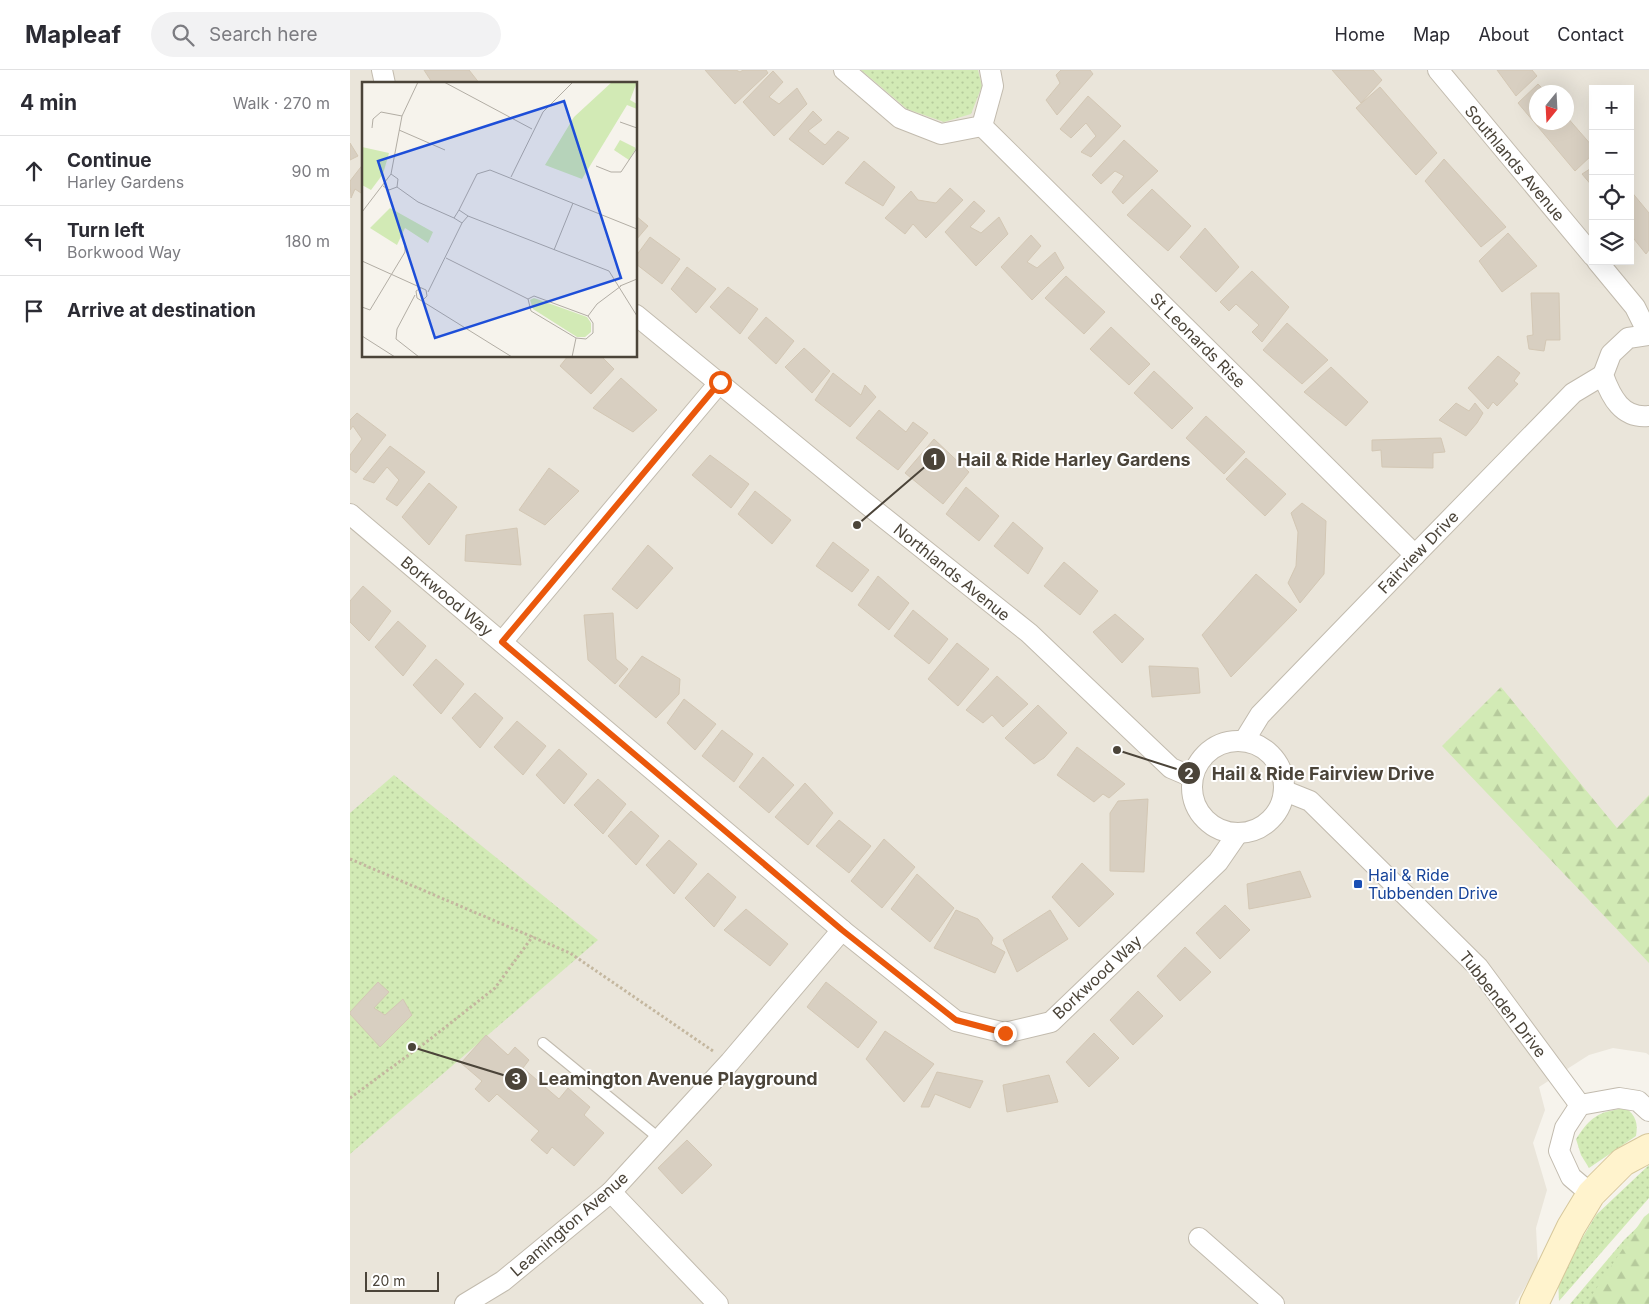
<!DOCTYPE html>
<meta charset="utf-8">
<style>
:root{--surface:#fff;--page:#f2f2f3;--text:#2b2b33;--muted:#7c7c81;--line:#e1e1e2}
body{margin:0;font-family:Inter,sans-serif;background:var(--page);color:var(--text)}
.controls{position:absolute;right:15px;top:15px;display:grid;overflow:hidden;border-radius:0px;box-shadow:0 5px 20px #0002}
.controls button{width:45px;height:45px;display:grid;place-items:center;padding:0;border:0;border-bottom:1px solid var(--line);background:var(--surface);color:var(--text);font:25px sans-serif}
.compass{position:absolute;left:1179px;top:15px;width:45px;height:45px;border-radius:50%;background:var(--surface);box-shadow:0 5px 20px #0002;rotate:198deg}
.scale{position:absolute;left:15px;bottom:12px;width:74px;box-sizing:border-box;padding-left:5px;border:2px solid #4b4439;border-top:0;font-size:14px;line-height:18px;white-space:nowrap;color:#4b4439;-webkit-text-stroke:4px #fff;paint-order:stroke}
.stop{position:absolute;width:15px;height:15px;margin:-11px;border:4px solid #ea580c;border-radius:50%;background:#fff}
.stop.end{background:#ea580c;border-color:#fff;box-shadow:0 1px 5px #0008}
.list{margin:0;padding:0;list-style:none}
h2{display:flex;justify-content:space-between;align-items:center;height:65px;margin:0;padding:0 20px;font-size:21px}
h2 small{font-size:16px;font-weight:400;color:var(--muted)}
.list li{display:grid;grid-template-columns:32px 1fr auto;gap:15px;align-items:center;box-sizing:border-box;height:70px;padding:0 20px;border-top:1px solid var(--line)}
.list b{display:block;font-size:19px;white-space:nowrap}
.list p{margin:0;font-size:16px;white-space:nowrap;color:var(--muted)}
.list em{font-size:16px;font-style:normal;color:var(--muted)}
.icon{flex:none;width:28px;height:28px;fill:none;stroke:currentColor;stroke-width:2;stroke-linecap:round;stroke-linejoin:round}
.map{position:relative;flex:none;width:1299px;height:1234px;overflow:hidden}
header{display:flex;align-items:center;gap:30px;box-sizing:border-box;height:70px;padding:0 25px;background:var(--surface);border-bottom:1px solid var(--line)}
header strong{font-size:24px}
nav{display:flex;gap:28px;margin-inline-start:auto;font-size:18px}
.search{width:350px;height:45px;background:var(--page);display:flex;align-items:center;gap:12px;box-sizing:border-box;padding:0 18px;border-radius:28px;color:var(--muted);font-size:19px}
main{display:flex}
aside{flex:1;background:var(--surface)}
.map>svg:first-child{display:block}
.residential{fill:#eae5da;fill-rule:evenodd}
.grass{fill:url(#grass-dots)}
.forest{fill:url(#forest-firs)}
.building{fill:#d8cfc1;stroke:#d3c7b4}
.lines{fill:none;stroke-linecap:round;stroke-linejoin:round}
.lane-casing{stroke:#c2bbae;stroke-width:12}
.street-casing{stroke:#c2bbae;stroke-width:22}
.secondary-casing{stroke:#d6c79b;stroke-width:30}
.path{stroke:#c4b79f;stroke-width:3;stroke-dasharray:2.5 2.5;stroke-linecap:butt}
.lane{stroke:#fff;stroke-width:10}
.street{stroke:#fff;stroke-width:20}
.secondary{stroke:#fff3cd;stroke-width:28}
.route{stroke:#ea580c;stroke-width:6}
.transit-dot{fill:#1a4fb4;stroke:#fff;stroke-width:2}
.labels{text-anchor:middle;dominant-baseline:central;stroke-width:4;stroke-linejoin:round;paint-order:stroke}
.street-label{font-size:16px;fill:#4b4439;stroke:#fff}
.transit-label{font-size:16px;fill:#164399;stroke:#fff;text-anchor:start}
.inset-road{fill:none;stroke:#b2ada4;stroke-width:1}
.view{fill:#1d4ed8;fill-opacity:0.15;stroke:#1d4ed8;stroke-width:2.5}
.inset-edge{fill:none;stroke:#4b4439;stroke-width:2.5}
.leader{fill:none;stroke:#4b4439;stroke-width:2}
.callout-dot{fill:#4b4439;stroke:#fff;stroke-width:2}
.mark-label{font-size:15px;text-anchor:middle;font-weight:bold;fill:#fff}
.callout-label{font-size:18px;text-anchor:middle;font-weight:bold;fill:#4b4439;stroke:#fff;stroke-width:4;stroke-linejoin:round;paint-order:stroke}
</style>
<header>
<strong>Mapleaf</strong>
<div class="search"><svg class="icon" aria-label="search" viewBox="0 0 24 24"><circle cx="10" cy="10" r="6"/><path d="M15 15l6 6"/></svg>Search here</div>
<nav><a>Home</a><a>Map</a><a>About</a><a>Contact</a></nav>
</header>
<main>
<aside>
<h2>4 min<small>Walk · 270 m</small></h2>
<ul class="list">
<li><svg class="icon" aria-label="ahead" viewBox="0 0 24 24"><path d="M12 20V5M6 11l6-6 6 6"/></svg><div><b>Continue</b><p>Harley Gardens</p></div><em>90 m</em></li>
<li><svg class="icon" aria-label="left" viewBox="0 0 24 24"><path d="M17 20v-9H6M10 6l-5 5 5 5"/></svg><div><b>Turn left</b><p>Borkwood Way</p></div><em>180 m</em></li>
<li><svg class="icon" aria-label="arrive" viewBox="0 0 24 24"><path d="M6 21V4h12l-3 4 3 4H6"/></svg><div><b>Arrive at destination</b></div></li>
</ul>
</aside>
<div class="map">
<svg width="1299" height="1234" viewBox="0 0 1299 1234">
<defs>
<pattern id="grass-dots" width="8" height="8" patternUnits="userSpaceOnUse" patternTransform="scale(1.25)"><rect width="8" height="8" fill="#d2eab5"/><path d="M2 2h.1M6 6h.1" fill="none" stroke="#b6ca9c" stroke-width="1.8" stroke-linecap="round"/></pattern>
<pattern id="forest-firs" width="22" height="20" patternUnits="userSpaceOnUse" patternTransform="scale(1.25)"><rect width="22" height="20" fill="#d2eab5"/><path d="M5 1l3.5 6h-7zM16 11l3.5 6h-7z" fill="#b6ca9c"/></pattern>
</defs>
<rect width="100%" height="100%" fill="#f6f3ec"/>
<path class="residential" d="M0 0H1299V985L1296 983 1263 978 1239 985 1189 1017 1195 1040 1183 1073 1197 1120 1186 1158 1188 1195 1165 1234H0ZM14 14H286V286H14ZM1243 19H1280V191H1243ZM1186 22H1216V52H1186Z"/>
<g class="grass">
<path d="M511 0H628L632 16 621 44 594 52 557 39Z"/>
<path d="M44 705 248 870 0 1084V743Z"/>
<path d="M1276 1038C1286 1046 1288 1053 1286 1066L1239 1098 1231 1085 1226 1069C1241 1046 1248 1042 1276 1038Z"/>
<path d="M1299 1095V1128L1209 1231 1208 1209 1246 1145Z"/>
<path d="M1299 1146V1234H1220L1274 1170Z"/>
</g>
<g class="forest">
<path d="M1151 617 1267 758 1299 725V893L1092 676Z"/>
<path d="M1299 1143V1234H1236L1294 1147Z"/>
</g>
<g class="building">
<path d="M74 0H119L130 14H83Z"/>
<path d="M355 0H386L390 2 393 0H416L418 3 385 34Z"/>
<path d="M711 0H740L743 4 707 45 696 30 710 13 706 5Z"/>
<path d="M982 0H1023L1032 10 1011 33Z"/>
<path d="M1147 0H1182L1187 6 1166 26Z"/>
<path d="M423 1 433 12 419 27 429 34 447 18 457 34 424 66 393 32Z"/>
<path d="M1188 14 1196 22H1186V52H1216V46L1243 77V84L1225 101 1168 33Z"/>
<path d="M1030 17 1087 83 1066 105 1006 38Z"/>
<path d="M738 26 771 56 741 87 731 82 746 66 736 53 721 68 710 59Z"/>
<path d="M463 41 472 50 458 61 475 75 488 61 499 68 473 95 439 69Z"/>
<path d="M774 70 808 101 773 134 762 122 774 106 765 101 751 114 742 105Z"/>
<path d="M0 73 8 86 0 90Z"/>
<path d="M1094 89 1156 157 1131 177 1075 111Z"/>
<path d="M514 91 545 117 533 136 495 113Z"/>
<path d="M14 93V125L5 119 1 128 0 111Z"/>
<path d="M1243 97V117L1232 104Z"/>
<path d="M600 118 613 130 576 168 563 154 555 164 535 148 561 121 568 130 586 133Z"/>
<path d="M802 119 841 156 818 181 777 145Z"/>
<path d="M1280 120 1299 143V180L1296 184 1280 164Z"/>
<path d="M624 131 635 141 620 157 631 163 649 147 658 164 626 196 595 162Z"/>
<path d="M286 146 298 156 286 170Z"/>
<path d="M855 158 889 197 866 222 830 187Z"/>
<path d="M1158 163 1187 196 1152 222 1129 191Z"/>
<path d="M681 165 691 176 677 192 687 198 705 182 714 198 682 230 651 197Z"/>
<path d="M300 167 330 189 312 214 286 194V186Z"/>
<path d="M337 197 366 219 346 243 321 219Z"/>
<path d="M902 201 939 237 912 272 902 262 909 255 886 234 879 241 870 232Z"/>
<path d="M716 206 755 242 734 264 695 228Z"/>
<path d="M378 217 408 239 390 264 360 237Z"/>
<path d="M1181 223H1209L1210 270H1196L1194 281 1179 279 1177 266 1183 265Z"/>
<path d="M416 247 444 271 426 294 398 268Z"/>
<path d="M937 253 978 290 952 314 913 280Z"/>
<path d="M761 257 800 294 779 315 740 279Z"/>
<path d="M454 278 480 301 462 323 435 297Z"/>
<path d="M218 286H251L264 299 241 324 210 296Z"/>
<path d="M1148 286 1170 303 1164 311 1168 314 1147 336 1143 332 1138 339 1118 318Z"/>
<path d="M981 297 1018 332 996 356 954 322Z"/>
<path d="M804 301 843 338 822 359 784 323Z"/>
<path d="M483 303 511 325 515 315 526 327 500 357 465 330Z"/>
<path d="M271 308 307 340 283 362 243 338Z"/>
<path d="M1106 333 1119 341 1125 333 1133 343 1127 353 1116 366 1089 350Z"/>
<path d="M529 340 556 362 563 352 578 363 548 400 506 368Z"/>
<path d="M7 343 36 365 6 403 0 399V385L12 369 3 356 0 360V350Z"/>
<path d="M856 346 895 382 874 404 836 368Z"/>
<path d="M1091 368 1095 382 1083 383V398L1032 397 1031 380 1022 381V370Z"/>
<path d="M584 369 619 402 593 434 555 403Z"/>
<path d="M40 376 75 402 47 436 36 429 49 410 37 397 24 413 13 409Z"/>
<path d="M360 385 399 414 381 438 342 405Z"/>
<path d="M896 388 936 424 915 446 876 409Z"/>
<path d="M199 398 229 421 195 455 169 440Z"/>
<path d="M79 413 107 437 79 475 52 447Z"/>
<path d="M616 417 649 446 629 471 596 444Z"/>
<path d="M405 421 441 450 422 474 388 444Z"/>
<path d="M952 433 976 451 974 504 950 533 938 513 946 496 948 462 941 443Z"/>
<path d="M663 452 693 478 678 504 644 476Z"/>
<path d="M167 458 171 495 115 491 116 465Z"/>
<path d="M483 472 519 500 502 522 466 496Z"/>
<path d="M298 475 323 498 287 539 262 519Z"/>
<path d="M714 492 748 521 730 545 694 516Z"/>
<path d="M906 504 947 540 881 607 852 565Z"/>
<path d="M528 506 559 533 539 560 508 535Z"/>
<path d="M13 516 41 541 19 571 0 552V531Z"/>
<path d="M563 540 598 569 579 594 544 566Z"/>
<path d="M263 543 266 589 278 599 265 614 238 590 234 545Z"/>
<path d="M765 544 794 569 772 593 743 562Z"/>
<path d="M48 551 76 576 53 606 25 577Z"/>
<path d="M607 573 639 599 608 636 578 609Z"/>
<path d="M292 586 330 609 329 624 306 648 269 616Z"/>
<path d="M86 589 114 614 91 644 63 615Z"/>
<path d="M799 596 848 598 850 623 802 627Z"/>
<path d="M647 606 678 634 653 657 642 645 633 653 616 640Z"/>
<path d="M125 623 153 648 130 678 102 648Z"/>
<path d="M334 629 366 654 345 680 317 653Z"/>
<path d="M688 635 717 663 694 688 684 694 655 668Z"/>
<path d="M167 651 196 676 173 705 144 677Z"/>
<path d="M372 660 403 684 384 712 352 686Z"/>
<path d="M727 677 775 714 759 728 753 724 744 732 707 705Z"/>
<path d="M209 679 237 704 214 734 186 705Z"/>
<path d="M413 687 444 715 419 743 389 717Z"/>
<path d="M248 709 276 734 253 764 224 735Z"/>
<path d="M455 713 483 743 458 775 425 747Z"/>
<path d="M798 729 794 802 760 801V743L768 731Z"/>
<path d="M281 741 309 766 286 795 258 766Z"/>
<path d="M489 750 521 776 499 803 466 776Z"/>
<path d="M534 769 565 797 532 838 501 811Z"/>
<path d="M319 770 347 794 324 824 296 795Z"/>
<path d="M732 793 764 824 729 857 702 827Z"/>
<path d="M950 801 961 827 899 839 897 814Z"/>
<path d="M358 803 386 827 364 857 335 828Z"/>
<path d="M567 804 604 838 580 872 541 839Z"/>
<path d="M875 835 900 860 870 889 846 863Z"/>
<path d="M396 839 438 874 420 896 374 860Z"/>
<path d="M606 840 628 849 643 868 641 874 655 882 645 903 584 878Z"/>
<path d="M700 840 718 869 667 902 653 870Z"/>
<path d="M835 877 861 902 830 931 807 906Z"/>
<path d="M28 912 39 922 24 938 35 945 53 929 62 945 30 977 0 944V942Z"/>
<path d="M476 912 527 952 508 978 457 937Z"/>
<path d="M788 921 813 946 783 975 760 950Z"/>
<path d="M535 961 584 994 554 1032 516 989Z"/>
<path d="M744 963 769 988 739 1017 716 992Z"/>
<path d="M136 965 158 985 165 977 179 990 173 998 209 1029 218 1018 240 1037 234 1045 254 1063 224 1096 202 1077 197 1084 181 1070 189 1061 147 1024 139 1032 125 1019 132 1011 111 993Z"/>
<path d="M587 1002 633 1011 620 1038 585 1024 579 1037H571Z"/>
<path d="M699 1005 708 1032 657 1042 653 1015Z"/>
<path d="M337 1070 362 1095 332 1124 308 1098Z"/>
</g>
<g class="lines">
<g class="lane-casing">
<path id="lane" d="M193 973 310 1069"/>
</g>
<g class="street-casing">
<g id="street">
<path d="M32 0 35 14"/>
<path d="M494 0 550 48 591 64 632 56 643 16 640 0"/>
<path d="M1088 0 1243 186"/>
<path d="M632 56 1065 485"/>
<path d="M1247 191 1285 237 1299 265"/>
<path d="M286 245 513 431 679 563 821 698 842 707"/>
<path d="M1299 265 1278 268 1261 284 1253 305C1261 327 1272 349 1299 346"/>
<path d="M0 444 492 860 606 951 655 963 701 952 868 792 888 763"/>
<path d="M152 572 370 312"/>
<circle cx="888" cy="717" r="46"/>
<path d="M894 671 910 645 1065 485 1223 323 1253 305"/>
<path d="M935 721 960 731 1128 897 1230 1035"/>
<path d="M261 1122 368 1234"/>
<path d="M1241 1124 1221 1107 1209 1081 1215 1058 1230 1035 1269 1028 1288 1031 1299 1041"/>
<path d="M849 1168 924 1234"/>
<path d="M115 1234 153 1211 261 1122 380 992 492 860"/>
</g>
</g>
<g class="secondary-casing">
<path id="secondary" d="M1184 1234 1221 1157 1241 1124 1273 1092 1299 1078"/>
</g>
<g class="path">
<path d="M0 789 220 883 363 981"/>
<path d="M0 1028 79 970 145 918 183 866"/>
</g>
<use href="#lane" class="lane"/>
<use href="#street" class="street"/>
<use href="#secondary" class="secondary"/>
</g>
<g class="lines">
<path class="route" d="M370 312 152 572 492 860 606 950 655 963"/>
</g>
<rect class="transit-dot" x="1003" y="809" width="10" height="10" rx="2.5"/>
<g class="labels">
<g class="street-label">
<text transform="translate(1165 93) rotate(50)">Southlands Avenue</text>
<text transform="translate(848 270) rotate(45)">St Leonards Rise</text>
<text transform="translate(1068 482) rotate(-46)">Fairview Drive</text>
<text transform="translate(602 502) rotate(39)">Northlands Avenue</text>
<text transform="translate(97 526) rotate(40)">Borkwood Way</text>
<text transform="translate(747 907) rotate(-43)">Borkwood Way</text>
<text transform="translate(1153 934) rotate(52)">Tubbenden Drive</text>
<text transform="translate(219 1154) rotate(-41)">Leamington Avenue</text>
</g>
<g class="transit-label">
<text x="1018" y="805">Hail &amp; Ride<tspan x="1018" dy="18">Tubbenden Drive</tspan></text>
</g>
</g>
<g transform="translate(12 12)">
<rect width="275" height="275" fill="#f6f3ec"/>
<path d="M250 0H275L268 18 275 22V27L265 23 220 97 183 83 212 35ZM258 58 274 66 267 78 252 68ZM172 216 225 235 229 241V250L223 255H215L171 227 168 218Z" fill="#d2eab5"/>
<path d="M0 65 27 71 21 92 9 108 0 103ZM28 126 71 150 66 161 43 146 35 163 8 146Z" fill="#d2eab5"/>
<path class="inset-road" d="M82 0 170 47M258 40 275 46M10 46 11 37 19 30 40 34M37 48 83 68M234 84 249 90H259L275 66M29 92 36 97 35 105M149 95 181 30 211 0M21 104 27 108 35 105M35 105 56 120 92 136M97 128 115 92 128 88 275 147M0 130 29 92 40 34 56 0M106 134 247 189 275 234M92 136 97 128 106 134M92 136 100 141 106 134M192 168 211 121M84 176 166 217M0 179 64 208 65 214 61 218M258 204 275 197M59 206 54 209 55 216 150 275M66 210 100 141M53 213 35 247 34 257 57 275M172 214 226 234 231 241V251L224 257 214 256 169 229 166 217ZM0 225 8 228 43 170V164M226 234 235 222 259 204M0 254 33 275M210 275 214 256"/>
<path class="view" d="M202 19 259 196 73 256 16 79Z"/>
<rect width="275" height="275" class="inset-edge"/>
</g>
<path class="leader" d="M507 455L584 389M767 680L839 703M62 977L166 1009"/>
<g class="callout-dot">
<circle cx="507" cy="455" r="5"/>
<circle cx="767" cy="680" r="5"/>
<circle cx="62" cy="977" r="5"/>
<circle cx="584" cy="389" r="12"/>
<circle cx="839" cy="703" r="12"/>
<circle cx="166" cy="1009" r="12"/>
</g>
<g class="mark-label">
<text x="584" y="395">1</text>
<text x="839" y="709">2</text>
<text x="166" y="1014">3</text>
</g>
<g class="callout-label">
<text x="724" y="396">Hail &amp; Ride Harley Gardens</text>
<text x="973" y="710">Hail &amp; Ride Fairview Drive</text>
<text x="328" y="1015">Leamington Avenue Playground</text>
</g>
</svg>
<div class="controls">
<button>+</button>
<button>−</button>
<button><svg class="icon" aria-label="locate" viewBox="0 0 24 24"><circle cx="12" cy="12" r="6"/><path d="M12 2v4M12 18v4M2 12h4M18 12h4"/></svg></button>
<button><svg class="icon" aria-label="layers" viewBox="0 0 24 24"><path d="M12 4l9 5-9 5-9-5zM3 14l9 5 9-5"/></svg></button>
</div>
<svg class="compass" viewBox="-18 -18 36 36"><path d="M0-13l5 13h-10z" fill="#e53935"/><path d="M0 13l5-13h-10z" fill="#7c7c81"/></svg>
<div class="scale">20 m</div>
<div class="stop" style="left:370px;top:312px"></div>
<div class="stop end" style="left:655px;top:963px"></div>
</div>
</main>
